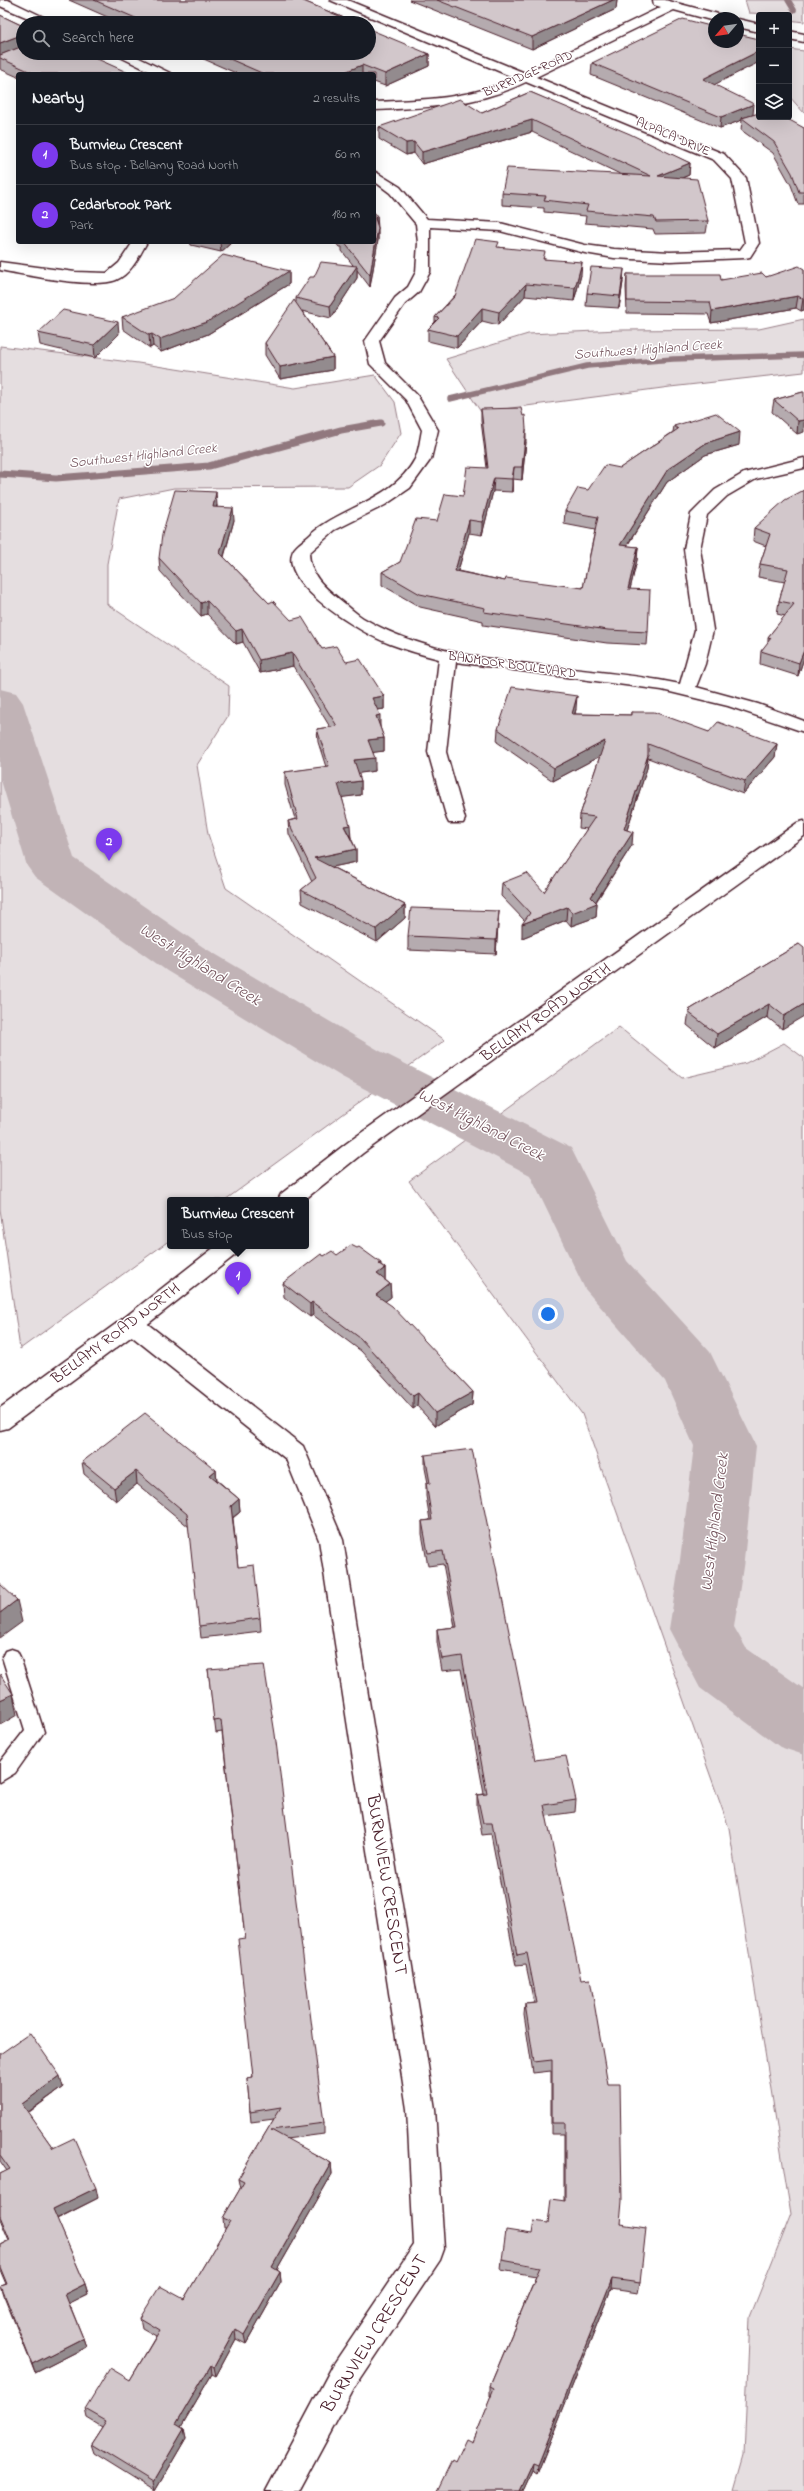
<!DOCTYPE html>
<meta charset="utf-8">
<style>
:root{--surface:#171b24;--page:#20242c;--text:#f1f3f6;--muted:#9ea1a6;--line:#363941;--accent:#7c3aed}
body{margin:0;font-family:"Indie Flower",sans-serif;background:var(--page);color:var(--text)}
.controls{position:absolute;right:12px;top:12px;display:grid;overflow:hidden;border-radius:4px;box-shadow:0 4px 16px #0002}
.controls button{width:36px;height:36px;display:grid;place-items:center;padding:0;border:0;border-bottom:1px solid var(--line);background:var(--surface);color:var(--text);font:20px sans-serif}
.compass{position:absolute;left:708px;top:12px;width:36px;height:36px;border-radius:50%;background:var(--surface);box-shadow:0 4px 16px #0002;rotate:241deg}
.you{position:absolute;left:548px;top:1314px;width:14px;height:14px;margin:-10px;border:3px solid #fff;border-radius:50%;background:#1a73e8;box-shadow:0 0 0 6px #1a73e833}
.badge{display:grid;place-items:center;width:26px;height:26px;border-radius:50%;background:var(--accent);color:#fff;font-size:13px;font-weight:700}
.pin{position:absolute;translate:-50% -33px;filter:drop-shadow(0 1px 2px #0008)}
.pin::after{content:'';position:absolute;top:21px;width:14px;height:12px;background:inherit;clip-path:polygon(0 0,100% 0,50% 100%)}
.popup{position:absolute;left:167px;top:1197px;width:142px;height:52px;box-sizing:border-box;display:grid;place-content:center;border-radius:4px;background:var(--surface);filter:drop-shadow(0 1px 3px #0005);font-size:13px;white-space:nowrap;color:var(--muted)}
.popup b{font-size:15px;color:var(--text)}
.popup::after{content:'';position:absolute;left:50%;top:100%;margin-left:-8px;border:8px solid transparent;border-top-color:var(--surface)}
.list{margin:0;padding:0;list-style:none}
h2{display:flex;justify-content:space-between;align-items:center;height:52px;margin:0;padding:0 16px;font-size:17px}
h2 small{font-size:13px;font-weight:400;color:var(--muted)}
.list li{display:grid;grid-template-columns:26px 1fr auto;gap:12px;align-items:center;box-sizing:border-box;height:60px;padding:0 16px;border-top:1px solid var(--line)}
.list b{display:block;font-size:15px;white-space:nowrap}
.list p{margin:0;font-size:13px;white-space:nowrap;color:var(--muted)}
.list em{font-size:13px;font-style:normal;color:var(--muted)}
.icon{flex:none;width:22px;height:22px;fill:none;stroke:currentColor;stroke-width:2;stroke-linecap:round;stroke-linejoin:round}
.map{position:relative;flex:none;width:804px;height:2491px;overflow:hidden}
.search{position:absolute;background:var(--surface);box-shadow:0 4px 16px #0002;left:16px;top:16px;width:360px;height:44px;display:flex;align-items:center;gap:10px;box-sizing:border-box;padding:0 14px;border-radius:22px;color:var(--muted);font-size:15px}
.panel{position:absolute;background:var(--surface);box-shadow:0 4px 16px #0002;left:16px;top:72px;width:360px;height:172px;border-radius:4px}
.map>svg:first-child{display:block}
.green{fill:#e5dee0;stroke:#987e86}
.lines{fill:none;stroke-linecap:round;stroke-linejoin:round}
.stream-far1{stroke:#91787e;stroke-width:5.5}
.stream{stroke:#91787e;stroke-width:7}
.river{fill:#c1b3b6;fill-rule:evenodd}
.lane-casing{stroke:#4a1f2b;stroke-width:3}
.street-casing{stroke:#4a1f2b;stroke-width:3}
.secondary-casing{stroke:#4a1f2b;stroke-width:3}
.lane{fill:#fff;fill-rule:evenodd}
.street{fill:#fff;fill-rule:evenodd}
.secondary{fill:#fff;fill-rule:evenodd}
.wall{fill:#b5abaf;stroke:#4a1f2b}
.shaded-wall{fill:#938b8e;stroke:#4a1f2b}
.building{fill:#d2c7cb;stroke:#4a1f2b}
.labels{text-anchor:middle;dominant-baseline:central;stroke-width:3;stroke-linejoin:round;paint-order:stroke}
.far-street-label{font-size:13px;fill:#4a1f2b;stroke:#fff}
.far-water-label{font-size:14px;font-style:italic;fill:#74535c;stroke:#fff}
.street-label{font-size:16px;fill:#4a1f2b;stroke:#fff}
.water-label{font-size:17px;font-style:italic;fill:#74535c;stroke:#fff}
.near-street-label{font-size:19px;fill:#4a1f2b;stroke:#fff}
</style>
<div class="map">
<svg width="804" height="2491" viewBox="0 0 804 2491">
<rect width="100%" height="100%" fill="#fff"/>
<filter id="ink" filterUnits="userSpaceOnUse"><feTurbulence type="fractalNoise" baseFrequency=".025" numOctaves="2"/><feDisplacementMap in="SourceGraphic" scale="8" xChannelSelector="R" yChannelSelector="G"/><feConvolveMatrix kernelMatrix="1 2 1 2 8 2 1 2 1" color-interpolation-filters="sRGB"/></filter>
<g filter="url(#ink)">
<g class="green">
<path d="M745 0H804V22L789 20V15L749 13Z"/>
<path d="M789 49 804 51V113L789 96Z"/>
<path d="M804 319V372L670 387 481 412 446 359 528 334 619 330 759 329Z"/>
<path d="M0 346 138 363 295 388 375 375 395 402 401 433 380 465 348 487 174 488 119 499 107 564V604L229 686 228 716 197 765 208 834 226 888 445 1040 225 1200H170V1240L20 1349 0 1209Z"/>
<path d="M619 1027 682 1078 746 1063 784 1043 804 1058V2491H734L744 2456 750 2317 791 2214 729 1828 582 1414 409 1181Z"/>
</g>
<g class="lines">
<g class="stream-far1">
<path d="M788 0 794 10"/>
<path d="M450 399 587 366 673 359 804 355"/>
</g>
<path class="stream" d="M0 474 56 478 209 466 341 430 381 423"/>
<path class="river" d="M0 689 16 693 23 703 74 858 203 947 380 1051 571 1148 627 1261 710 1352 756 1446 744 1560 734 1627 746 1648 804 1689V1755L780 1747 700 1688 669 1629 680 1560 694 1446 665 1381 585 1289 530 1175 342 1077 167 971 35 877 27 866 0 777Z"/>
<g class="lane-casing">
<path id="lane" d="M11 1649 17 1651 20 1657 44 1732 15 1773 0 1782V1762L25 1730 2 1657 5 1651Z"/>
</g>
<g class="street-casing">
<g id="street">
<path d="M0 0H8L56 23H40L0 6Z"/>
<path d="M330 0H347L525 73 661 7 654 5 653 0H665L722 15 724 18H714V21L674 10 536 77 724 154 746 178 759 243 750 257 745 258 670 261 614 258 585 253 500 231 430 227V272L419 292 405 304 379 341 385 363 417 395 438 430 431 459 410 488 385 505 335 530 309 553C310 575 323 586 339 599 347 605 355 613 363 618 455 672 578 662 680 684L695 630 684 549 691 514 715 490 744 473 804 458V468L756 479 727 496 707 515 700 549 713 630 705 664 696 687 758 704 804 721V732L728 706 662 690 456 662 446 752 465 819 463 823H449L447 819 428 752 439 659C423 655 406 650 390 644 365 635 278 585 293 551 296 545 306 539 311 534 343 506 393 500 415 459 419 451 420 439 422 430L406 400 370 364 365 341 395 298 408 287 416 272 418 243 416 224 390 193 374 181V171L400 187 427 219 500 223 585 245 614 249 670 252 740 250 745 243 732 179 714 160 526 82C477 106 427 108 374 110V102C423 100 470 99 515 78Z"/>
<path d="M738 19 759 24V32L738 27Z"/>
<path d="M789 31 804 34V42L789 39Z"/>
<path d="M112 53H129L172 74H155Z"/>
<path d="M133 242H147C140 255 131 274 116 280 94 289 26 275 0 270V262L75 272 107 273 119 263Z"/>
<path d="M132 1315 140 1318 303 1446 343 1540 435 2109 444 2249 440 2260 355 2387 299 2491H266L333 2365 414 2245 407 2109 319 1540 286 1459 124 1330 121 1324 124 1318Z"/>
</g>
</g>
<g class="secondary-casing">
<g id="secondary">
<path d="M804 821V836L363 1153 304 1200H278L281 1194 347 1143 797 823Z"/>
<path d="M216 1246H242L239 1252 140 1330 8 1428 0 1430V1408L124 1318Z"/>
</g>
</g>
<use href="#lane" class="lane"/>
<use href="#street" class="street"/>
<use href="#secondary" class="secondary"/>
</g>
<g class="wall">
<path d="M69 0H301L356 23H121Z"/>
<path d="M409 0H617L616 9 532 49Z"/>
<path d="M0 15 23 26V53L131 74H18V77L0 69Z"/>
<path d="M759 39V62L714 84 753 115 804 128V204H798L791 185 773 153 741 130 742 120 720 128 591 75 592 63Z"/>
<path d="M190 53H369L429 54V66L385 86 374 82V74H238Z"/>
<path d="M530 92 690 163 689 175 682 178 708 221 706 233 655 234 653 229 585 223 586 216 544 212V208L502 205V193L622 175 532 132 422 164 414 153 406 155 379 139V127L482 113Z"/>
<path d="M377 216 378 240 370 287 357 270V278L331 318 302 311 333 357V370L280 379 265 355V343L296 302V298L314 277 353 265 342 251V247H339L335 242H374Z"/>
<path d="M190 242H232L221 252 191 245Z"/>
<path d="M499 247 545 259 581 275 574 301 525 296 498 325 482 321 457 348 428 341V329L435 322V317Z"/>
<path d="M804 269V310L801 311 796 308 711 323 708 314 627 313 626 287 627 274 721 280 766 277Z"/>
<path d="M289 271V284L208 334 161 352 153 346 150 348 123 329 122 317Z"/>
<path d="M623 282 619 308 586 306 587 293Z"/>
<path d="M38 333 119 334 95 358 40 345Z"/>
<path d="M803 392 797 434 772 412 774 400Z"/>
<path d="M481 409 526 442 522 480 513 479 512 492 493 491 482 535 469 533 458 571 505 581 583 588 595 530 564 524 565 511 588 490 673 432 674 426 739 445 705 455 667 482 627 546 638 547 637 560 630 589 648 632 647 645 607 643 483 625V621L420 607 382 585V572L400 562 437 521 463 496 487 468 481 421Z"/>
<path d="M804 490V658L798 676 760 664 761 651 768 643V637L785 616 777 614 779 601 785 582 758 577 760 564 766 546 753 541 754 528Z"/>
<path d="M217 505V507L234 520 224 557 269 603 291 620 322 649 346 662 384 696V709L377 710 380 727 384 738V751L373 752 375 771 358 773 361 781V795L342 797 351 838 356 849V862L332 867 405 905V918L377 942 302 903 301 890 312 882 289 834 288 821 295 819 285 785V772L326 767 318 742 317 729 330 727 293 666 260 673 243 642 236 644 207 614 201 616 160 571 159 558Z"/>
<path d="M576 709 575 714 631 715V712L709 732 777 744 775 757 743 794 648 758 647 768 627 830 632 845 596 902 597 903 596 917 571 926 566 920 522 938 525 921 501 896 502 883 544 892 587 829 579 828 580 815 600 756 553 781 497 742 498 729Z"/>
<path d="M498 924 496 954 408 950V936Z"/>
<path d="M799 944 782 1029 767 1017 715 1048 687 1025 689 1010Z"/>
<path d="M337 1255 381 1265 385 1268V1280L390 1284 391 1297 385 1301 473 1392 472 1405 435 1426 417 1406 413 1409 361 1351 313 1315 310 1317 284 1297 283 1283 324 1256Z"/>
<path d="M425 1455 535 1760 576 1800 575 1812 546 1816 620 2224 640 2283 638 2293 611 2289 537 2474 532 2471 523 2491H437L455 2462 472 2442 491 2396H490V2386L536 2276 501 2270 502 2260 532 2234 548 2223 564 2201V2134H551V2071L533 2073 524 2015 525 2004 534 2003 526 1965 516 1966 491 1834 482 1835 477 1807V1795L484 1794 461 1669 442 1671 437 1642V1629L455 1627 443 1564 428 1566 422 1534V1521L430 1520 426 1496V1483H428L425 1468Z"/>
<path d="M82 1462 216 1470 217 1480 239 1499 240 1512 233 1518 238 1567 260 1618 261 1631 201 1638 189 1527 137 1484 116 1501 84 1474Z"/>
<path d="M208 1669 324 2123V2134L286 2139 331 2163 332 2174 277 2270 280 2272 281 2282 246 2344 236 2339 216 2376 212 2374 181 2427 184 2429 186 2438 155 2491 94 2453 91 2444 102 2427 87 2418 85 2409 130 2380 156 2336 142 2328 140 2318 184 2299 226 2228H224L223 2218 240 2189 238 2179 274 2119 251 2122 247 2078 253 2077 245 1938 222 1732 216 1733Z"/>
<path d="M0 2054 63 2087 28 2113 53 2148 98 2198 57 2219 85 2284 88 2294 69 2303 83 2338 86 2347 35 2373 4 2296 1 2286 6 2284 0 2270V2245L9 2240 0 2219V2174L7 2171 0 2161Z"/>
</g>
<g class="shaded-wall">
<path d="M613 0H617L616 9 532 49V37Z"/>
<path d="M21 35 22 47 0 55V43Z"/>
<path d="M759 51V62L702 91 703 79Z"/>
<path d="M429 54V66L385 86V74Z"/>
<path d="M362 65V74H340Z"/>
<path d="M754 104 753 115 742 118V120L720 128 721 117Z"/>
<path d="M532 120V132L422 164V152Z"/>
<path d="M414 142V153L406 155V143Z"/>
<path d="M690 163 689 175 657 188 658 176Z"/>
<path d="M377 216 378 228 375 218Z"/>
<path d="M378 228V240L370 287V275Z"/>
<path d="M220 242H232L221 252Z"/>
<path d="M582 262 581 275 574 301 575 288Z"/>
<path d="M357 266V278L331 318 330 306Z"/>
<path d="M624 269 623 282 619 308 620 296Z"/>
<path d="M289 271V284L208 334 161 352 160 339Z"/>
<path d="M526 284 525 296 498 325 499 312Z"/>
<path d="M798 296 796 308 711 323 712 311Z"/>
<path d="M803 299H804V310L801 311Z"/>
<path d="M482 308V321L457 348V336Z"/>
<path d="M118 322 119 334 95 358 94 345Z"/>
<path d="M152 334 153 346 150 348 149 335Z"/>
<path d="M333 357V370L280 379V367Z"/>
<path d="M804 420V432L797 434 798 421Z"/>
<path d="M526 429V442L522 480V467Z"/>
<path d="M740 432 739 445 705 455 667 482 619 558 620 545 668 469 706 443Z"/>
<path d="M514 467 513 479 512 492V479Z"/>
<path d="M494 478 493 491 482 535V522Z"/>
<path d="M216 492 217 505 213 519V507Z"/>
<path d="M233 508 234 520 221 566 220 553Z"/>
<path d="M469 520V533L454 584 455 571Z"/>
<path d="M638 547 637 560 627 602 628 589Z"/>
<path d="M207 601V614L201 616V603Z"/>
<path d="M242 629 243 642 236 644V631Z"/>
<path d="M804 650V658L798 676 799 663Z"/>
<path d="M292 653 293 666 260 673 259 660Z"/>
<path d="M384 696V709L372 711V698Z"/>
<path d="M577 696 576 709 571 728 572 714Z"/>
<path d="M380 715V728L376 716Z"/>
<path d="M384 738V751L369 753 368 740Z"/>
<path d="M605 741 604 754 553 781 554 768Z"/>
<path d="M777 744 775 757 743 794 745 781Z"/>
<path d="M648 755 647 768 623 842 624 829Z"/>
<path d="M375 758V771L354 774V760Z"/>
<path d="M361 781V795L338 798V784Z"/>
<path d="M350 825 351 838 344 826Z"/>
<path d="M633 832 632 845 594 904 597 903 596 917 571 926 572 913 591 897Z"/>
<path d="M356 849V862L314 871V858Z"/>
<path d="M405 905V918L377 942 376 929Z"/>
<path d="M567 907 566 920 522 938V924Z"/>
<path d="M499 911 498 924 496 954V940Z"/>
<path d="M769 1004 767 1017 715 1048 717 1034Z"/>
<path d="M804 1004V1016L782 1029 784 1016Z"/>
<path d="M381 1263V1271L385 1268V1281L377 1274 379 1264Z"/>
<path d="M390 1284 391 1297 376 1308V1295Z"/>
<path d="M312 1302 313 1315 310 1317V1304Z"/>
<path d="M473 1392 472 1405 435 1426V1413Z"/>
<path d="M418 1393 417 1406 413 1409V1396Z"/>
<path d="M216 1470 217 1483 210 1475Z"/>
<path d="M136 1471 137 1484 116 1501 114 1488Z"/>
<path d="M239 1499 240 1512 232 1518 231 1506Z"/>
<path d="M17 1600 22 1622 0 1638V1613Z"/>
<path d="M13 1694 17 1715 0 1725V1700Z"/>
<path d="M60 2076 63 2087 24 2115 22 2104Z"/>
<path d="M331 2163 332 2174 273 2277 272 2267Z"/>
<path d="M96 2188 98 2198 56 2219 53 2209Z"/>
<path d="M280 2272 281 2282 246 2344 244 2335Z"/>
<path d="M612 2279 611 2289 537 2474 538 2465Z"/>
<path d="M85 2284 88 2294 68 2304 65 2294Z"/>
<path d="M235 2329 236 2339 216 2376 214 2367Z"/>
<path d="M83 2338 86 2347 35 2373 32 2364Z"/>
<path d="M211 2365 212 2374 178 2432 176 2424Z"/>
<path d="M184 2429 186 2438 155 2491 153 2482Z"/>
<path d="M533 2463 532 2471 523 2491H520Z"/>
</g>
<g class="building">
<path d="M94 0H301L356 23H147Z"/>
<path d="M437 0H613L532 37Z"/>
<path d="M0 15 23 26V39L21 35 0 43Z"/>
<path d="M683 19 714 27V42H738V34L759 39V51L703 79 754 104 721 117 592 63Z"/>
<path d="M369 29 429 54 385 74 362 65 340 74H264L216 53H369Z"/>
<path d="M23 46V53H84L131 74H35L0 58V55Z"/>
<path d="M530 92 630 134 690 163 658 176 697 179 708 221 656 222 654 217 586 211 588 205 544 200 546 196 502 193 507 168 651 176 532 120 422 152 414 142 406 143 379 127 460 99 482 113Z"/>
<path d="M759 113V117H784L804 128V192H799L792 173 774 142 742 118Z"/>
<path d="M374 212 377 216 375 218 378 228 370 275 344 242H374Z"/>
<path d="M475 239 499 242 497 247 545 252 543 259 582 262 575 288 526 284 499 312 482 308 457 336 428 329 439 318 435 317 455 296Z"/>
<path d="M223 255 289 271 207 322 160 339 152 334 149 335 122 317 174 298Z"/>
<path d="M321 262 357 266 330 306 296 298 310 277H314Z"/>
<path d="M799 266 804 269V299H803L798 296 712 311 710 302 627 301V274H720L721 280 762 273 766 277Z"/>
<path d="M591 267 624 269 620 296 587 293Z"/>
<path d="M294 300 333 357 280 367 265 343Z"/>
<path d="M63 310 118 322 94 345 38 333Z"/>
<path d="M803 392H804V420L798 421 774 400Z"/>
<path d="M521 408 523 416 525 415 526 429 522 467H514L512 479 494 478 482 522 469 520 455 571 505 581 506 578 583 588 598 517 565 511 578 488 588 490 605 465 620 468 678 429 674 426 716 413 740 432 706 443 668 469 620 545 638 547 628 589 650 590 648 632 608 630 484 612 485 608 420 594 382 572 400 562 416 519 437 521 445 494 463 496 467 467 488 468 481 409Z"/>
<path d="M175 490 216 492 213 507 233 508 220 553 269 603 273 601 291 620 302 617 322 649 336 646 346 662 360 659 384 696 372 698 380 715 376 716 384 738 368 740 375 758 354 760 361 781 338 784 350 825 344 826 356 849 314 858 405 905 376 929 301 890 316 878 288 821 298 819 285 772 329 766 317 729 337 726 292 653 259 660 242 629 236 631 207 601 201 603 159 558 162 535Z"/>
<path d="M804 490V650L799 663 761 651 771 638 768 637 794 604 779 601 788 569 760 564 770 534 754 528 785 500Z"/>
<path d="M512 687 577 696 572 714 631 715V712H654L709 732 718 722 777 744 745 781 648 744V755L624 829 633 832 591 897 597 903 572 913 567 907 522 924 530 913 502 883 527 873 544 892 595 817 580 815 605 741 554 768 498 729Z"/>
<path d="M411 908 499 911 496 940 408 936Z"/>
<path d="M799 944 804 948V1004L784 1016 769 1004 717 1034 688 1012 691 1011 689 1010Z"/>
<path d="M351 1245 357 1248 359 1247 381 1263 379 1264 385 1268 377 1274 390 1284 376 1295 392 1306 473 1392 435 1413 418 1393 413 1396 360 1338 312 1302 310 1304 283 1283 321 1254 324 1256 332 1251 337 1255Z"/>
<path d="M145 1413 216 1470 210 1475 239 1499 231 1506 238 1567 254 1565 260 1618 199 1626 187 1514 136 1471 114 1488 82 1462Z"/>
<path d="M472 1449 535 1760 566 1756 576 1800 544 1805 581 1980 590 1979 608 2084H620L622 2201 620 2224 646 2228 640 2283 612 2279 538 2465 533 2463 520 2491H437L452 2460 455 2462 466 2439 472 2442 494 2388 490 2386 540 2267 502 2260 506 2230 532 2234 534 2221 548 2223 551 2199 565 2201V2123H552V2060L534 2062 525 2004 537 2003 527 1953 517 1955 492 1823H483L477 1795 487 1794 462 1656 442 1659 437 1629 457 1627 443 1551 428 1553 422 1521 432 1520 426 1483H430L425 1455Z"/>
<path d="M0 1584 17 1600 0 1613Z"/>
<path d="M264 1665 275 1734 324 2123 271 2130 331 2163 272 2267 280 2272 244 2335 235 2329 214 2367 211 2365 176 2424 184 2429 153 2482 91 2444 106 2421 85 2409 110 2368 130 2380 160 2330 140 2318 160 2286 184 2299 230 2221 223 2218 244 2182 238 2179 281 2107 250 2112 247 2078 253 2077 238 1939 245 1938 221 1720 214 1721 208 1669Z"/>
<path d="M0 1674 13 1694 0 1700Z"/>
<path d="M30 2033 60 2076 22 2104 53 2148 74 2138 96 2188 53 2209 85 2284 65 2294 83 2338 32 2364 1 2286 7 2284 0 2267V2245L10 2240 0 2216V2174L10 2169 0 2155V2054Z"/>
</g>
</g>
<g class="labels">
<g class="far-street-label">
<text transform="translate(528 74) rotate(-24)">BURRIDGE ROAD</text>
<text transform="translate(673 137) rotate(23)">ALPACA DRIVE</text>
<text transform="translate(512 665) rotate(8)">BANMOOR BOULEVARD</text>
</g>
<g class="far-water-label">
<text transform="translate(648 350) rotate(-4)">Southwest Highland Creek</text>
<text transform="translate(143 456) rotate(-6)">Southwest Highland Creek</text>
</g>
<g class="street-label">
<text transform="translate(546 1013) rotate(-36)">BELLAMY ROAD NORTH</text>
<text transform="translate(116 1334) rotate(-37)">BELLAMY ROAD NORTH</text>
</g>
<g class="water-label">
<text transform="translate(200 965) rotate(32)">West Highland Creek</text>
<text transform="translate(481 1125) rotate(27)">West Highland Creek</text>
<text transform="translate(715 1522) rotate(-83)">West Highland Creek</text>
</g>
<g class="near-street-label">
<text transform="translate(386 1885) rotate(81)">BURNVIEW CRESCENT</text>
<text transform="translate(375 2334) rotate(-58)">BURNVIEW CRESCENT</text>
</g>
</g>
</svg>
<div class="controls">
<button>+</button>
<button>−</button>
<button><svg class="icon" aria-label="layers" viewBox="0 0 24 24"><path d="M12 4l9 5-9 5-9-5zM3 14l9 5 9-5"/></svg></button>
</div>
<svg class="compass" viewBox="-18 -18 36 36"><path d="M0-13l5 13h-10z" fill="#e53935"/><path d="M0 13l5-13h-10z" fill="#9ea1a6"/></svg>
<div class="you"></div>
<div class="pin badge" style="left:238px;top:1295px">1</div>
<div class="popup"><b>Burnview Crescent</b>Bus stop</div>
<div class="pin badge" style="left:109px;top:861px">2</div>
<div class="search"><svg class="icon" aria-label="search" viewBox="0 0 24 24"><circle cx="10" cy="10" r="6"/><path d="M15 15l6 6"/></svg>Search here</div>
<section class="panel">
<h2>Nearby<small>2 results</small></h2>
<ul class="list">
<li><span class="badge">1</span><div><b>Burnview Crescent</b><p>Bus stop · Bellamy Road North</p></div><em>60 m</em></li>
<li><span class="badge">2</span><div><b>Cedarbrook Park</b><p>Park</p></div><em>180 m</em></li>
</ul>
</section>
</div>
